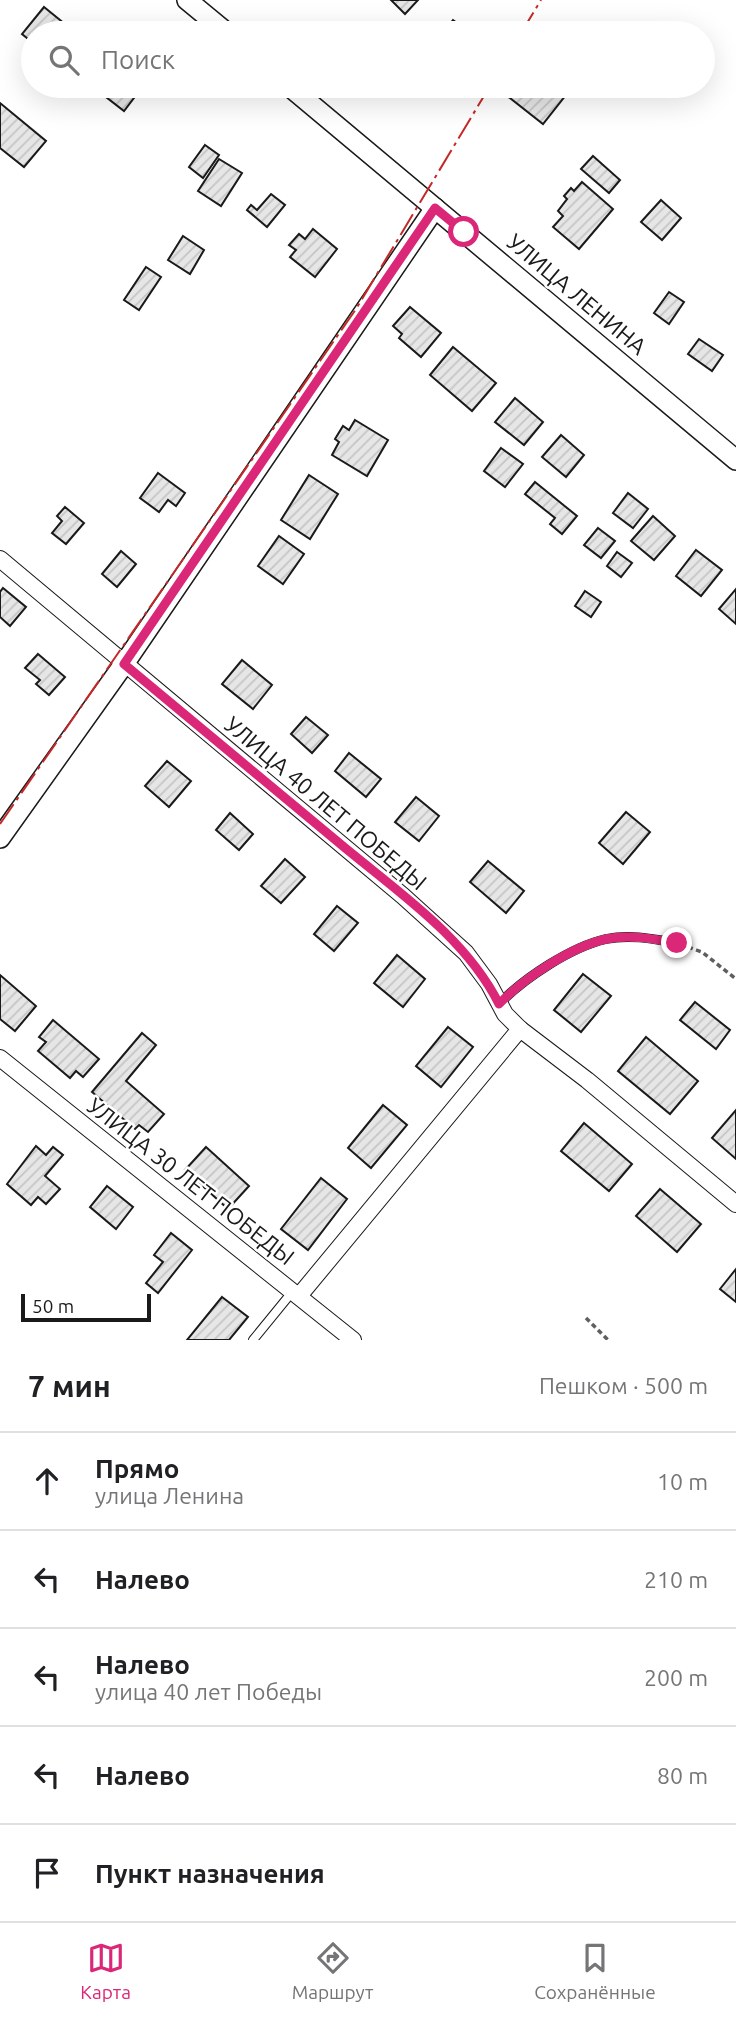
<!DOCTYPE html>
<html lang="ru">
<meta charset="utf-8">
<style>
:root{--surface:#fff;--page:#f2f2f2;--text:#202124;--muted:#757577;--line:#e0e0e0;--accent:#db2777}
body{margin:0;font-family:Ubuntu,sans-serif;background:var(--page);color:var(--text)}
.scale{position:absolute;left:21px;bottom:18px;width:130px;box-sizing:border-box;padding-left:7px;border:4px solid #1a1a1a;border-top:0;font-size:19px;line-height:24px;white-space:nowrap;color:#1a1a1a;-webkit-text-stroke:5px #fff;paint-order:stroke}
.stop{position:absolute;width:21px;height:21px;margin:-16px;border:5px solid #db2777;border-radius:50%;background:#fff}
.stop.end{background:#db2777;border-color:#fff;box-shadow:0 2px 7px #0008}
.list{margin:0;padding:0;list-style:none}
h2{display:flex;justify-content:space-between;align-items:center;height:91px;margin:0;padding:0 28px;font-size:30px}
h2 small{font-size:23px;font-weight:400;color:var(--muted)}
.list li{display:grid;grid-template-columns:46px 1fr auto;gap:21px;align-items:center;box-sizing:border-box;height:98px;padding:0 28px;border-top:2px solid var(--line)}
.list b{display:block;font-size:26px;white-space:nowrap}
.list p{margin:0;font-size:23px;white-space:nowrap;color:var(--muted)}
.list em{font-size:23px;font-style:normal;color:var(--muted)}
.icon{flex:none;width:38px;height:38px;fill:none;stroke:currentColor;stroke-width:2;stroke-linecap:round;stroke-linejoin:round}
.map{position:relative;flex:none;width:736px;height:1340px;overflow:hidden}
.search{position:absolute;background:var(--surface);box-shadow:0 7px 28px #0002;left:21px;right:21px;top:21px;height:77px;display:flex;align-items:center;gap:18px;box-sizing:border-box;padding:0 24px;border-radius:38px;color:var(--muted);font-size:26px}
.sheet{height:581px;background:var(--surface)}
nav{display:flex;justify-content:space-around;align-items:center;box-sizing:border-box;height:98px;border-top:2px solid var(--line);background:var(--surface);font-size:19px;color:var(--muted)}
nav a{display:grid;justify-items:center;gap:4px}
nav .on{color:var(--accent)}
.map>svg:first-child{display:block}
.building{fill:url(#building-hatch);stroke:#1a1a1a;stroke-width:2}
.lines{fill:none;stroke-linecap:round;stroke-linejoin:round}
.service-casing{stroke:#1a1a1a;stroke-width:10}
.minor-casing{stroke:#1a1a1a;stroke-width:18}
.tertiary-casing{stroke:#1a1a1a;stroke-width:22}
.path{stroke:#5f5f5f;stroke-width:3.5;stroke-dasharray:5 3.5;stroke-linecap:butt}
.service{stroke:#fff;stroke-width:8}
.minor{stroke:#fff;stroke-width:16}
.tertiary{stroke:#fff;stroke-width:19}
.power{stroke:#c62828;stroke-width:2;stroke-dasharray:24 5 3.5 5;stroke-linecap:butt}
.route{stroke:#db2777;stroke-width:9}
.labels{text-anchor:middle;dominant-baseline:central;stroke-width:5;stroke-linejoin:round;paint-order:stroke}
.street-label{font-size:23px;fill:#1a1a1a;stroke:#fff}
</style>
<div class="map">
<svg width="736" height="1340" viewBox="0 0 736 1340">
<defs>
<pattern id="building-hatch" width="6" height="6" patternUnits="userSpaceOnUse" patternTransform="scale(1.75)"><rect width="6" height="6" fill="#e6e6e6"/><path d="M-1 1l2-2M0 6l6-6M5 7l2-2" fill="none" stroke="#c5c5c5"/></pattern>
</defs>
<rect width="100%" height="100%" fill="#fff"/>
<g class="building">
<path d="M391 0H418L405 14Z"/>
<path d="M44 7 76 33H33V43L22 34Z"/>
<path d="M453 20 465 29 470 23 483 33H442Z"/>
<path d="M115 86H143L124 111 106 97Z"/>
<path d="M513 86H541L546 90 549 86H573L543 124 506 95Z"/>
<path d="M0 103 46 141 24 167 0 148Z"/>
<path d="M205 145 219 155 203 178 189 167Z"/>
<path d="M593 156 620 180 609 193 581 169Z"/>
<path d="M219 159 242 173 221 206 198 191Z"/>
<path d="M582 182 613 209 579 249 553 227 563 216 558 211 567 199 564 196 571 188 574 191Z"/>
<path d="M271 194 285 205 267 227 247 210 251 205 257 210Z"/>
<path d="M661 200 681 218 662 240 641 222Z"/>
<path d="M313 229 337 249 315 277 290 257 296 250 289 245 299 234 305 239Z"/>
<path d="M183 236 204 250 190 274 168 260Z"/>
<path d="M146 267 161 277 139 310 124 300Z"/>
<path d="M669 292 684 302 669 324 654 313Z"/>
<path d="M410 307 441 333 421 357 399 338 402 334 393 326Z"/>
<path d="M699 339 723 355 712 371 688 354Z"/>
<path d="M453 347 496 383 472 411 430 375Z"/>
<path d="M515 398 543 422 524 445 495 422Z"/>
<path d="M355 420 388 440 367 476 332 455 339 442 335 439 343 426 349 430Z"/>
<path d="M561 435 584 455 566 477 542 457Z"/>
<path d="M501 448 523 464 505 487 484 471Z"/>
<path d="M158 473 185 493 176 506 168 500 159 512 140 498Z"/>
<path d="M309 475 338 494 310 539 281 520Z"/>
<path d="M535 482 577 516 562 534 550 524 555 518 525 494Z"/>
<path d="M628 493 648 509 633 528 613 513Z"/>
<path d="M65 507 84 523 66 544 52 533 62 521 57 516Z"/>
<path d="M653 516 675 536 654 560 631 541Z"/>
<path d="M598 528 615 541 601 558 584 545Z"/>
<path d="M279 536 304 554 283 584 258 566Z"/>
<path d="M696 550 722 570 701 596 676 576Z"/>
<path d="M121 551 136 564 117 587 102 574Z"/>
<path d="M617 552 632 563 621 577 607 566Z"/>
<path d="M3 588 26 607 10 626 0 617V592Z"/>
<path d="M736 589V624L719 609Z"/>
<path d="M585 591 601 602 591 617 575 606Z"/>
<path d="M38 654 65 677 49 695 36 684 40 680 25 668Z"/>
<path d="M242 660 272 685 253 709 222 684Z"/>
<path d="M306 717 328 735 312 753 291 734Z"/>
<path d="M349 753 381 779 366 797 335 771Z"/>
<path d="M167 761 191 781 169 807 145 786Z"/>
<path d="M416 797 439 816 419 841 395 822Z"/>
<path d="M626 812 650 832 623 864 599 843Z"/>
<path d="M230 813 253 834 239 850 216 830Z"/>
<path d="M285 859 305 877 281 903 261 886Z"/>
<path d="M488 861 524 891 506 913 470 882Z"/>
<path d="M337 906 358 923 334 951 314 934Z"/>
<path d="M397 955 425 979 403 1007 374 983Z"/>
<path d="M583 974 611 996 581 1032 554 1010Z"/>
<path d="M0 975 36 1006 15 1031 0 1019Z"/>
<path d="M695 1002 730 1030 716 1049 680 1020Z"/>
<path d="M53 1020 99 1059 83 1077 76 1071 70 1078 38 1051 46 1042 39 1037Z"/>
<path d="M448 1027 473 1047 441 1087 416 1066Z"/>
<path d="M142 1033 156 1045 126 1081 164 1114 148 1132 139 1125 135 1129 92 1092Z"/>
<path d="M646 1037 698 1081 670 1114 618 1071Z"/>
<path d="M383 1105 407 1125 371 1168 348 1148Z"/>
<path d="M736 1110V1159L712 1138Z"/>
<path d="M584 1123 632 1164 609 1191 561 1151Z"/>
<path d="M36 1146 46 1155 53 1147 63 1155 45 1176 60 1189 46 1204 38 1197 31 1205 7 1184Z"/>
<path d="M206 1147 249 1186 228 1209 185 1170Z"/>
<path d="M321 1178 347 1199 308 1250 281 1229Z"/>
<path d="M107 1186 133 1207 116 1229 90 1207Z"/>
<path d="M660 1189 701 1224 677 1252 636 1216Z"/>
<path d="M171 1233 192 1250 158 1293 146 1283 163 1262 154 1255Z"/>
<path d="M736 1269V1302L720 1289Z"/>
<path d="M222 1297 248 1317 229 1340H187Z"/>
</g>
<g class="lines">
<g class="service-casing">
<g id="service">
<path d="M499 1004C524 978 571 947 606 939 630 934 654 939 677 943"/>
<path d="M253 1340 293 1291"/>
</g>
</g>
<g class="minor-casing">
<g id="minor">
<path d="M0 559 403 896 466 953 489 984 505 1014 520 1029 587 1080 736 1204"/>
<path d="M0 1058 353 1340"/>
<path d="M299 1296 520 1029"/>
</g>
</g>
<g class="tertiary-casing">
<g id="tertiary">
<path d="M187 0 227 33"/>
<path d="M289 86 736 460"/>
<path d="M0 838 124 664 435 208"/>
</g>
</g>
<g class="path">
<path d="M688 947 702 952 736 979"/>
<path d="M586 1318 608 1340"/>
</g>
<use href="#service" class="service"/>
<use href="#minor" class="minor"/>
<use href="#tertiary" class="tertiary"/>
<g class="power">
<path d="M521 33 541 0"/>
<path d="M0 824 356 309 490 86"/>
</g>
</g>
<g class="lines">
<path class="route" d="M464 232 435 208 124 664C195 723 267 783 338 842 395 890 465 936 499 1004 524 978 571 947 606 939 630 934 654 939 677 943"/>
</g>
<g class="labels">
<g class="street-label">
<text transform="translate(577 294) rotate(40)">УЛИЦА ЛЕНИНА</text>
<text transform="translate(326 803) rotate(40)">УЛИЦА 40 ЛЕТ ПОБЕДЫ</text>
<text transform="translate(191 1181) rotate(38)">УЛИЦА 30 ЛЕТ ПОБЕДЫ</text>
</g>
</g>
</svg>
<div class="scale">50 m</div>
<div class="stop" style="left:464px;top:232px"></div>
<div class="stop end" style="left:677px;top:943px"></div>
<div class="search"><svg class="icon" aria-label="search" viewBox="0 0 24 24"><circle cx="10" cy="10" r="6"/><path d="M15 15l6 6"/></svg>Поиск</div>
</div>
<section class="sheet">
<h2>7 мин<small>Пешком · 500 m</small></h2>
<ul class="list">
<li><svg class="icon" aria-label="ahead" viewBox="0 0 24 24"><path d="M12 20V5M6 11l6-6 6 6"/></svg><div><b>Прямо</b><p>улица Ленина</p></div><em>10 m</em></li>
<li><svg class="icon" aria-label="left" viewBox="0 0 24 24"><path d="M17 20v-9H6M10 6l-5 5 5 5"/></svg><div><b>Налево</b></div><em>210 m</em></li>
<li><svg class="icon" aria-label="left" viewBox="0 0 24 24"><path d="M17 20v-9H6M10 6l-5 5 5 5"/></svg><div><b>Налево</b><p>улица 40 лет Победы</p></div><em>200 m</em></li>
<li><svg class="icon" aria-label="left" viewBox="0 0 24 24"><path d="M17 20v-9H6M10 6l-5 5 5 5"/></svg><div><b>Налево</b></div><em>80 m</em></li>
<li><svg class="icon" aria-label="arrive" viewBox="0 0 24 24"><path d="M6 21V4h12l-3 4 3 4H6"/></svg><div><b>Пункт назначения</b></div></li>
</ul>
</section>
<nav>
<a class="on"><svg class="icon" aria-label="map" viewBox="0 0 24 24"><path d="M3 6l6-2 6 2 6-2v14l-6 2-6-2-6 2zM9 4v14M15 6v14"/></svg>Карта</a>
<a><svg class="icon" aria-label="directions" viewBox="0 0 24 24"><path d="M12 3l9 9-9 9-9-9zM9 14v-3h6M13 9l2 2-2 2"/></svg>Маршрут</a>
<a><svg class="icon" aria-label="saved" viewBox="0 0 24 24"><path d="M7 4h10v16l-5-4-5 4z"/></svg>Сохранённые</a>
</nav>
